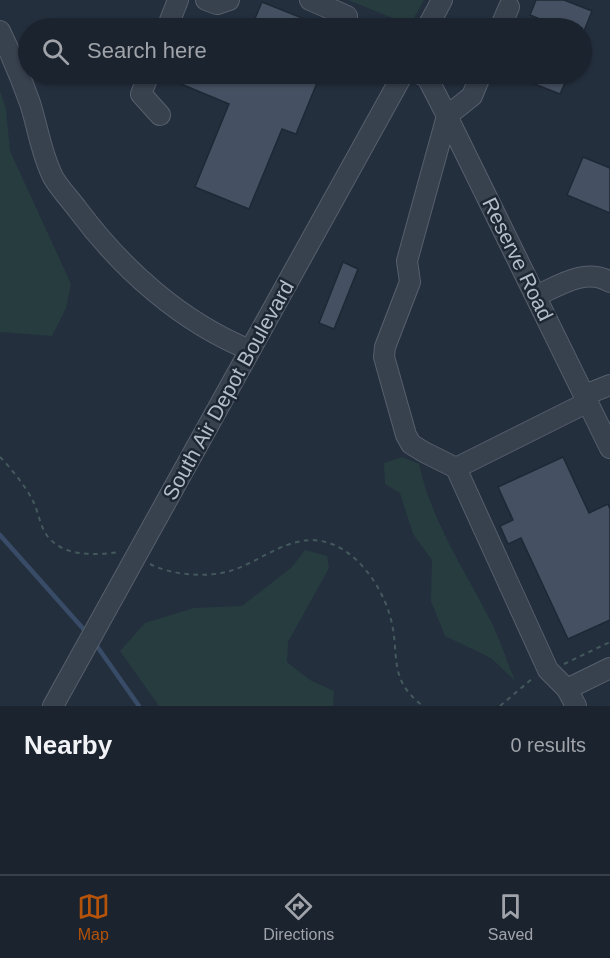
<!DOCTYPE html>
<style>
:root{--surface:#1b232e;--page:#242b36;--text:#f1f3f6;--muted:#a0a4aa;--line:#39404a;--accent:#b45309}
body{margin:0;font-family:Helvetica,sans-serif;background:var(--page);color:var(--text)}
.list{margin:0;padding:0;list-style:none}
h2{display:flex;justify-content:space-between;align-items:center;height:78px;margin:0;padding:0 24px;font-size:26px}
h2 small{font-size:20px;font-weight:400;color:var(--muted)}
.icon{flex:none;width:33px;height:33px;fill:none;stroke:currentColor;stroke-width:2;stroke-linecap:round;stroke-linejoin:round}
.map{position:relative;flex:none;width:610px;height:706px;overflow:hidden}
.search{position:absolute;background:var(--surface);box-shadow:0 2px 4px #0004;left:18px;right:18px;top:18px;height:66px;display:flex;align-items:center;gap:15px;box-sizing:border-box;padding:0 21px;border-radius:33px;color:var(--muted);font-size:22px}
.sheet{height:168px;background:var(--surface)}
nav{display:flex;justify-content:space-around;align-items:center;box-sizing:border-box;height:84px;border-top:2px solid var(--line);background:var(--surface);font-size:16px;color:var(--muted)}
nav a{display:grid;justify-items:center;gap:3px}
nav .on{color:var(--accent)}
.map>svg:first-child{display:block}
.green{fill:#263c3f}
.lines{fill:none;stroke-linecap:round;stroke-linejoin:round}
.stream{stroke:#394c67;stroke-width:4.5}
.building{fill:#455162;stroke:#1f2835;stroke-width:1.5}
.minor-casing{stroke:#565f6c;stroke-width:22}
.path{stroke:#44595c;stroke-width:2;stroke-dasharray:4.5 4.5;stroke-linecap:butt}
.minor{stroke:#38414e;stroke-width:20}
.labels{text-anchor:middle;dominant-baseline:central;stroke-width:5;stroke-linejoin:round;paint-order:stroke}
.street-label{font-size:21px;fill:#b4bcc9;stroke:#1d2633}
</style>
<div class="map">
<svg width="610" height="706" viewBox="0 0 610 706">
<rect width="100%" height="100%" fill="#242f3e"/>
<g class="green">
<path d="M348 0H424L410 25Z"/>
<path d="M0 91 6 109 10 151 71 284 66 308 52 336 0 332Z"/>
<path d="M402 457 419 464C431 519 462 566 488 616 499 636 506 659 515 681L491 658 445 636 431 601 432 560 413 534 400 493 385 484 384 463Z"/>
<path d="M305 550 327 556 329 568 288 642 287 662 310 680 334 691 333 706H159L120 651 145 623 194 608 242 606 292 567Z"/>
</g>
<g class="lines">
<g class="stream">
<path d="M0 535 87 633"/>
<path d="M94 642 139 706"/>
</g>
</g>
<g class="building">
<path d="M536 0H564L592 11 582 36V28H562L530 15Z"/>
<path d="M262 2 327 28H251Z"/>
<path d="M186 74H309L319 78 296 134 282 129 249 209 195 187 229 104 181 84Z"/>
<path d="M509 74H569L560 94Z"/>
<path d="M583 157 610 168V213L567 195Z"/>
<path d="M343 262 358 269 334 329 319 323Z"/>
<path d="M563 457 589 513 608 504 610 509V620L568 639 521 538 508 544 500 526 513 520 498 487Z"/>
</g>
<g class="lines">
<g class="minor-casing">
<g id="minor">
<path d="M206 0 217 4 229 0"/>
<path d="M310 0 347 16"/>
<path d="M167 28 178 0"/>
<path d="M427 28 442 0"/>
<path d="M500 28 509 7"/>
<path d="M0 31C11 54 21 78 30 103 38 128 41 153 53 177 59 188 70 199 78 210 122 269 181 322 250 350"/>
<path d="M149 74 141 94 160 115"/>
<path d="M420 74 427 77 447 116 610 448"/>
<path d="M536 296C558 286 586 267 610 282"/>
<path d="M585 395 610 385"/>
<path d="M456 468 424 452 411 444 406 435 384 357 385 347 410 282 407 261 447 116 472 96 481 74"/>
<path d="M567 689 610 668"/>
<path d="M53 706 403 74"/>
<path d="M576 706 567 689 548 670 456 468 588 402"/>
</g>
</g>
<g class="path">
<path d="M0 457C11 468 26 487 33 501 39 513 40 529 50 539 66 557 98 555 120 552"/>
<path d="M150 564C171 575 207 578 230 571 253 564 273 548 297 542 342 530 379 577 390 616 401 654 386 678 423 706"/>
<path d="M564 664 610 642"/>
<path d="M500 706 533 678"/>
</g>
<use href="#minor" class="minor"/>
</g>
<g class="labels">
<g class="street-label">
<text transform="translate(518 259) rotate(64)">Reserve Road</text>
<text transform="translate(228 390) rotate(-61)">South Air Depot Boulevard</text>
</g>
</g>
</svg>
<div class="search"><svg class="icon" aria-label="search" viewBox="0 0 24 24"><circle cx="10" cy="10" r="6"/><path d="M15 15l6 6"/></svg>Search here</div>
</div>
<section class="sheet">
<h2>Nearby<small>0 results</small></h2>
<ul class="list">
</ul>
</section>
<nav>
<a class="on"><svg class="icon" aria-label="map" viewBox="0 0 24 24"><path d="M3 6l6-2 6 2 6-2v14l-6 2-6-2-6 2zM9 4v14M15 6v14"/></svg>Map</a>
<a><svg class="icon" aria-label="directions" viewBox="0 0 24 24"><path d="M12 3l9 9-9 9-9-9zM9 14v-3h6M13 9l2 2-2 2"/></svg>Directions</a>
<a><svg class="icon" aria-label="saved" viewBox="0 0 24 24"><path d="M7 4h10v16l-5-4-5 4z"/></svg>Saved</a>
</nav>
